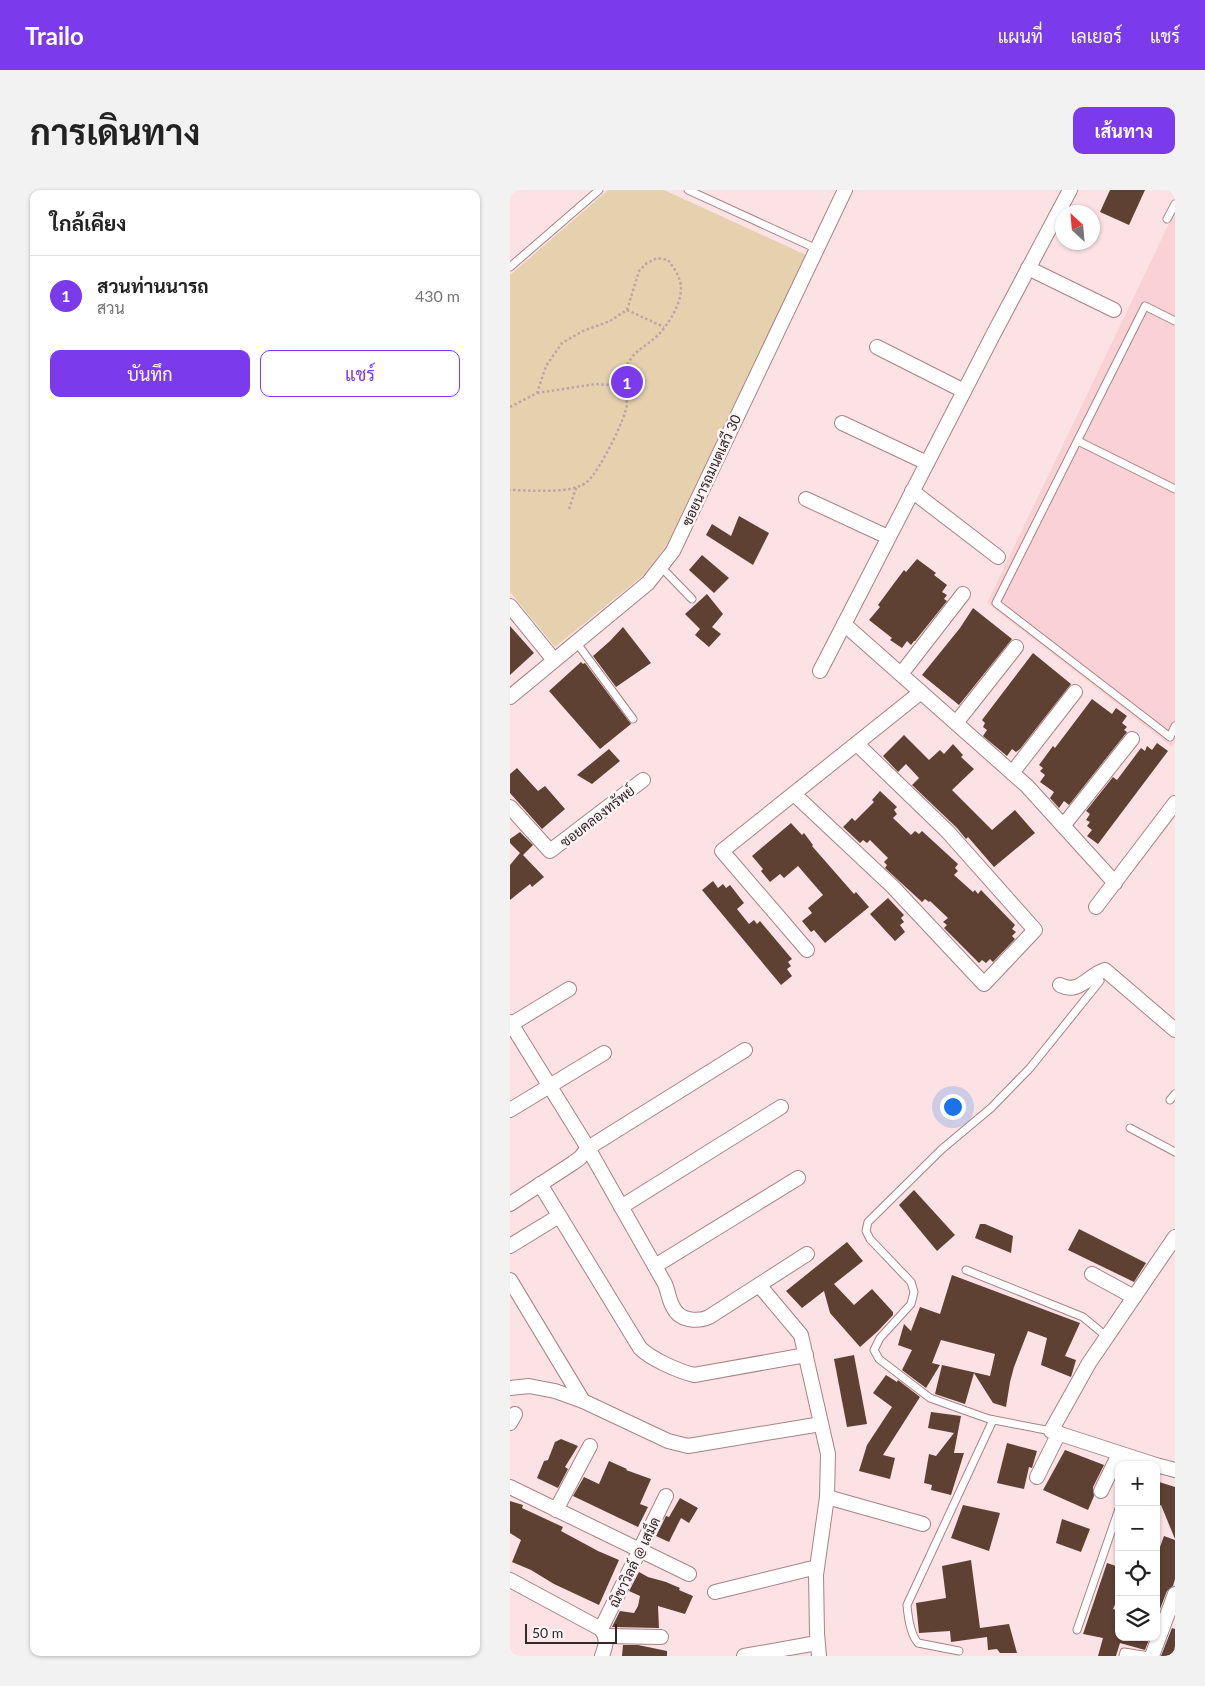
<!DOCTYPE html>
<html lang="th">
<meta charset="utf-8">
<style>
:root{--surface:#fff;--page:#f2f2f2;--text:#222;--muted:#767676;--line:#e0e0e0;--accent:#7c3aed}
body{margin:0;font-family:Lato,Sarabun,sans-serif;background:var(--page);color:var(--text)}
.controls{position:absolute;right:15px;bottom:15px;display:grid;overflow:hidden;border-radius:10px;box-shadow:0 1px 4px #0004}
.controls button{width:45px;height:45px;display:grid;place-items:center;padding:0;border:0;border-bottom:1px solid var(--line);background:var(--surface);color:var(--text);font:25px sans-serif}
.compass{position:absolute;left:545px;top:15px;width:45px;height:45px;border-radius:50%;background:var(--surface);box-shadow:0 1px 4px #0004;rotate:334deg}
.scale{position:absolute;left:15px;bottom:12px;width:92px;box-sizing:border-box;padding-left:5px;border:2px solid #352628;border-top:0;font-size:14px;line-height:18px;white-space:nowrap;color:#352628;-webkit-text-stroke:4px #fdf4f5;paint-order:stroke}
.you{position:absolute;left:442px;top:916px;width:18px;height:18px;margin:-12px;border:4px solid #fff;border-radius:50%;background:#1a73e8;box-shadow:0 0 0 8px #1a73e833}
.badge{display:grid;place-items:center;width:32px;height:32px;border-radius:50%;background:var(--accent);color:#fff;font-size:16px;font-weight:700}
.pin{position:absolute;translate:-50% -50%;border:2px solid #fff;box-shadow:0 1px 5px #0006}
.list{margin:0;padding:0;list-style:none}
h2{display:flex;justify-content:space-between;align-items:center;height:65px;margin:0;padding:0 20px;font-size:21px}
h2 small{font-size:16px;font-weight:400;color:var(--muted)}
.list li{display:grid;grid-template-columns:32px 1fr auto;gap:15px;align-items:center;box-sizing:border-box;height:80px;padding:0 20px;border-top:1px solid var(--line)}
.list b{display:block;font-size:19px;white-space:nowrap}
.list p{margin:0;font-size:16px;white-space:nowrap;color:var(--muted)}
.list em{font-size:16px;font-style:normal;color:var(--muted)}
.actions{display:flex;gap:10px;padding:15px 20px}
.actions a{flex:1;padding:11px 0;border:1px solid var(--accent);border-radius:10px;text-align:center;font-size:18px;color:var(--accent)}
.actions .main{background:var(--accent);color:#fff}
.icon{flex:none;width:28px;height:28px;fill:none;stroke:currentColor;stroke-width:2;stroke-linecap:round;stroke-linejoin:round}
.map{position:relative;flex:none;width:665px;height:1466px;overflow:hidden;border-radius:10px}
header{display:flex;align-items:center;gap:30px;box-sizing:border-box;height:70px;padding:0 25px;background:var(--accent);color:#fff}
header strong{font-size:24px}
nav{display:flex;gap:28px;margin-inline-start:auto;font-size:18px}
.intro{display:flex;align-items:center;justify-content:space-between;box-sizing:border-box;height:120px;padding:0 30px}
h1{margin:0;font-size:35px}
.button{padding:12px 22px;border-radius:10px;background:var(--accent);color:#fff;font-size:18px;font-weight:700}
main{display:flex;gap:30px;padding:0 30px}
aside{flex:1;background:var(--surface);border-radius:10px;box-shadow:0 1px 4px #0004}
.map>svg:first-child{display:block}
.built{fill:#fad2d6}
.green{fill:#e6d1af}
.building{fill:#5e4133}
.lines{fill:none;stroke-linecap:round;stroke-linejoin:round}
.service-casing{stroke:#a88286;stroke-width:9}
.minor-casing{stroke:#a88286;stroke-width:16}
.path{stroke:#bca5a7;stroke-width:2.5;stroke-dasharray:2.5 2.5;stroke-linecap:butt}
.service{stroke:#fff;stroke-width:7}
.minor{stroke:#fff;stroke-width:14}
.labels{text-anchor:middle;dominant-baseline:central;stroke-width:5;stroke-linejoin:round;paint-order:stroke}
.street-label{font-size:14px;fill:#352628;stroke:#fdf4f5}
</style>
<header>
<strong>Trailo</strong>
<nav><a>แผนที่</a><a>เลเยอร์</a><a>แชร์</a></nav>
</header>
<div class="intro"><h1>การเดินทาง</h1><a class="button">เส้นทาง</a></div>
<main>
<aside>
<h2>ใกล้เคียง<small></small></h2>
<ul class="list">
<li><span class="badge">1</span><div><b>สวนท่านนารถ</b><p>สวน</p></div><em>430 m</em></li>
</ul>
<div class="actions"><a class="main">บันทึก</a><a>แชร์</a></div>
</aside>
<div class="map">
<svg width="665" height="1466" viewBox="0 0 665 1466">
<rect width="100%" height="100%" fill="#fce2e4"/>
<path class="built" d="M665 21V551L662 557 477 413Z"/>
<path class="green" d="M98 0H154L296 65 158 353 135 384 45 457 0 402V85Z"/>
<g class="building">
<path d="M600 0H635L619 35 590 22Z"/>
<path d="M229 326 259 343 243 375 196 345 202 334 221 346Z"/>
<path d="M192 365 219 388 204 403 179 380Z"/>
<path d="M407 369 426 383 424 385 437 395 432 402 437 405 434 409 437 411 405 451H404L401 455 397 451 392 458 380 450 382 448 359 430 370 417 368 415 385 392 394 380 396 382Z"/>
<path d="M197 404 213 424 202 437 211 444 199 457 185 445 190 439 175 424Z"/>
<path d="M463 418 502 449 449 515 412 485 450 438Z"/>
<path d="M0 436 24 463 0 485Z"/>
<path d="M113 437 141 473 106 497 83 466 100 451Z"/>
<path d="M523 463 561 494 510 559 506 562 502 559 497 566 473 546 477 540 473 537 475 533 472 530Z"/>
<path d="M71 472 73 474 75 473 121 534 90 559 39 501Z"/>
<path d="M582 509 602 524 606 518 617 526 612 533 617 537 614 540 617 542 559 615 554 611 549 618 540 608 544 602 530 592 535 585 530 581 533 578 529 575 543 556 545 558Z"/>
<path d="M394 545 419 570 430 560 434 564 443 554 453 565 451 567 464 579 442 600 482 640 505 620 525 643 484 677 458 647 456 649 447 638 402 595 409 588 396 574 388 582 373 566Z"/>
<path d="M647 553 658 561 588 654 577 646 582 640 577 636 580 632 576 630 580 624 576 621 603 587 607 590 631 558 635 561 637 556 642 560Z"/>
<path d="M99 559 110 571 82 594 67 585Z"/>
<path d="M7 578 28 601 35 596 55 619 32 639 0 603V584Z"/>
<path d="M370 601 387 617 384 620 387 624 383 628 401 645 405 641 409 644 412 641 448 674 445 678 448 681 444 685 463 702 465 700 468 704 471 700 505 735 502 739 506 742 502 746 505 749 483 772 480 769 476 773 472 770 469 773 434 738 437 735 433 732 438 728 420 711 419 712 415 709 412 712 375 678 377 675 374 672 378 668 360 650 357 653 353 650 350 653 333 637 342 628 345 631 364 612 362 610Z"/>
<path d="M281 633 292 645 294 643 303 655 302 656 344 704 346 702 359 717 315 753 304 740 301 742 292 731 302 723 298 718 313 705 288 676 274 688 270 684 260 692 251 681 253 679 242 666Z"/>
<path d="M10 642 23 655 13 665 34 687 22 697 20 694 0 710V675L10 663 0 653V649Z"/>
<path d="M203 691 208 698 213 694 216 698 220 695 234 713 227 719 239 734 244 730 247 734 250 731 282 769 278 772 281 776 277 779 282 786 271 795 192 700Z"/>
<path d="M378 708 394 725 391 728 394 732 390 735 395 742 385 751 360 724Z"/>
<path d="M404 1000 445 1045 427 1061 389 1015Z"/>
<path d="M470 1034H475L503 1046 501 1063 465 1048Z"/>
<path d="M569 1039 636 1073 624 1092 558 1060Z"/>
<path d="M337 1052 353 1071 324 1094 344 1115 362 1099 383 1122V1125L368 1141 350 1157 320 1123 314 1101 292 1118 276 1101Z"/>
<path d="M442 1085 570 1133 555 1166 566 1170 561 1187 531 1175 537 1148 518 1141 504 1177 500 1192 496 1217 483 1213 464 1183 455 1214 425 1204 432 1175 480 1186 485 1164 431 1150 422 1173 430 1175 416 1198 392 1180 402 1160 388 1155 394 1134 401 1141 410 1117 430 1124Z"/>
<path d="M344 1165 357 1234 337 1237 324 1169Z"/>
<path d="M376 1185 387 1192 388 1190 410 1207 373 1265 385 1268 380 1289 349 1281 357 1255 382 1217 363 1203Z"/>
<path d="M421 1222 451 1226 444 1263H454L441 1305 421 1300 422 1295 414 1293 419 1264 426 1266 444 1243 418 1238Z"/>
<path d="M51 1249 68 1256 55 1277 58 1279 48 1298 27 1288 34 1271 38 1270 45 1252Z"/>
<path d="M497 1253 527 1261 522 1278 519 1277 514 1299 487 1293Z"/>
<path d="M555 1260 594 1275 583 1297 584 1306 578 1320 533 1300Z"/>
<path d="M99 1271 117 1279 116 1280 141 1289 130 1314 138 1317 128 1337 63 1306 74 1287 89 1294Z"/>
<path d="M646 1291 665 1297V1349L651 1315 646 1317Z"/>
<path d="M170 1308 188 1318 179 1333 171 1328 159 1352 146 1346 156 1326 159 1327Z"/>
<path d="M0 1311 13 1315 12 1318 53 1337 51 1341 88 1361 109 1370 89 1415 44 1394 21 1380 2 1372 11 1350 0 1343Z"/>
<path d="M453 1315 490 1323 479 1361 441 1348Z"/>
<path d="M552 1329 580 1339 571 1362 546 1353Z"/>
<path d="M654 1346 665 1350V1389L663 1396 657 1401 646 1429V1368Z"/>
<path d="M461 1370 470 1438 499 1434 507 1463H490L487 1459 478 1460 477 1447 441 1452 440 1441 409 1443 406 1413 436 1408 432 1376Z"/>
<path d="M597 1373 609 1377V1405L603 1419 609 1421V1447H640L635 1460 610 1453 606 1466H588L593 1448 573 1444Z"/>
<path d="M129 1382 138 1387 156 1392 170 1398 169 1400 183 1406 175 1424 148 1416 149 1438 102 1437 110 1421 124 1423 128 1416 130 1406 119 1401Z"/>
<path d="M662 1438 665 1439V1466H651Z"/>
<path d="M113 1455H128L157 1461V1466H112Z"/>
</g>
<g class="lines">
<g class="service-casing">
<g id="service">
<path d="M178 0 307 59"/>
<path d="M657 29 665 14"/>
<path d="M0 77 89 0"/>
<path d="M665 131 635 116 486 413 660 547 665 536"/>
<path d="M568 251 665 299"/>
<path d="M151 377 182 409"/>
<path d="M66 452 123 529"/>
<path d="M660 910 665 904"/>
<path d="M620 938 665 962"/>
<path d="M456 1080 573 1127 597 1147"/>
<path d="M541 1241 479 1229 420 1208 369 1169 364 1160 370 1148 401 1114 404 1102 401 1092 360 1049 356 1041 358 1032 432 959 481 918 520 878 590 791"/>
<path d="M567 1440 609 1319"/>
<path d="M449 1461 408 1453C400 1444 398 1427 397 1415L483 1230"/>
<path d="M613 1466 614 1462 639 1466"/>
</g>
</g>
<g class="minor-casing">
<g id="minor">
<path d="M518 78 604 120"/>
<path d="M367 157 454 201"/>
<path d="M332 233 417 273"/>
<path d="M402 301 488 367"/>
<path d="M296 309 378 347"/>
<path d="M0 416 44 470"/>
<path d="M334 434 517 596 605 693"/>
<path d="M310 481 484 143 560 0"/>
<path d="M391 484 453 404"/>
<path d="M0 507 138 393 163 361 335 0"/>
<path d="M446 533 506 457"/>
<path d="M502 583 565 502"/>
<path d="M284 604 383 697 474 794 525 740 438 642 347 554"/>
<path d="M0 617 40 661 133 590"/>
<path d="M553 636 622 549"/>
<path d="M586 717 665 613"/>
<path d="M297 760 212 661 411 502"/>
<path d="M550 795C569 805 578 785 595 780L665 840"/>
<path d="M0 832 78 958 155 1094C158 1101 159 1110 163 1117 169 1131 188 1132 199 1127L297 1064"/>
<path d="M0 835 59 799"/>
<path d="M0 920 94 863"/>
<path d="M30 994 130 1158C141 1169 168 1181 184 1185L296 1165"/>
<path d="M0 1014 63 973 70 968 78 958 235 860"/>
<path d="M111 1017 271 917"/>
<path d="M0 1056 49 1026"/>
<path d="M145 1076 288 988"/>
<path d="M582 1084 624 1107"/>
<path d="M0 1090 73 1211"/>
<path d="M249 1095 291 1145 318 1264 317 1307 306 1385 307 1443 309 1466"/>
<path d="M0 1198 19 1196 45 1201 73 1211 158 1251 178 1256 311 1234"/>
<path d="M0 1233 5 1224"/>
<path d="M646 1275 541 1241 579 1173 665 1047"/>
<path d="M646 1275 665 1280"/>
<path d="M527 1287 549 1243"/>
<path d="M0 1297 179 1384"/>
<path d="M591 1301 609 1264"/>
<path d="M317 1307 413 1334"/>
<path d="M46 1320 80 1256"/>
<path d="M0 1390 91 1439C98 1449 96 1455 92 1466"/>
<path d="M205 1402 307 1377"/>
<path d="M91 1439 156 1306"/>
<path d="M96 1446 151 1447"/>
<path d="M234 1466 307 1453"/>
<path d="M642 1466 665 1404"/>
</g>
</g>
<g class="path">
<path d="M117 120 154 137"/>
<path d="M27 203 86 194 110 196"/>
<path d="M0 217 27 203 36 176 52 153 73 141 100 131 117 120 129 81 137 73 147 68 158 70C164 78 171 88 171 98 171 114 159 134 148 145 134 159 123 159 115 180 111 190 110 196 114 206 114 206 117 212 117 213 117 227 89 281 78 291 63 305 20 300 0 300"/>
<path d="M59 319 66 298"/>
</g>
<use href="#service" class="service"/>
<use href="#minor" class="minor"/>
</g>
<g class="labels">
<g class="street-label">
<text transform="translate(201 280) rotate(-65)">ซอยนารถมนตเสวี 30</text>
<text transform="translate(87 626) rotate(-38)">ซอยคลองทรัพย์</text>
<text transform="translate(124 1372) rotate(-64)">ณิชาวิลล์ @ เสม็ด</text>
</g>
</g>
</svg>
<div class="controls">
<button>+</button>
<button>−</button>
<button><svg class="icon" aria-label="locate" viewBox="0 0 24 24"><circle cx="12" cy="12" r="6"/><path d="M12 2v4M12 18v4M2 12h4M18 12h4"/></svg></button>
<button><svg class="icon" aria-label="layers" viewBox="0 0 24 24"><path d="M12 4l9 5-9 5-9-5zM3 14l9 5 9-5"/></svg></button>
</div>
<svg class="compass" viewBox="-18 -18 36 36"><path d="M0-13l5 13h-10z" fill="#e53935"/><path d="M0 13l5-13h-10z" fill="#767676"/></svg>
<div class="scale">50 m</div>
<div class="you"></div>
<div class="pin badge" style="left:117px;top:192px">1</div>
</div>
</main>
